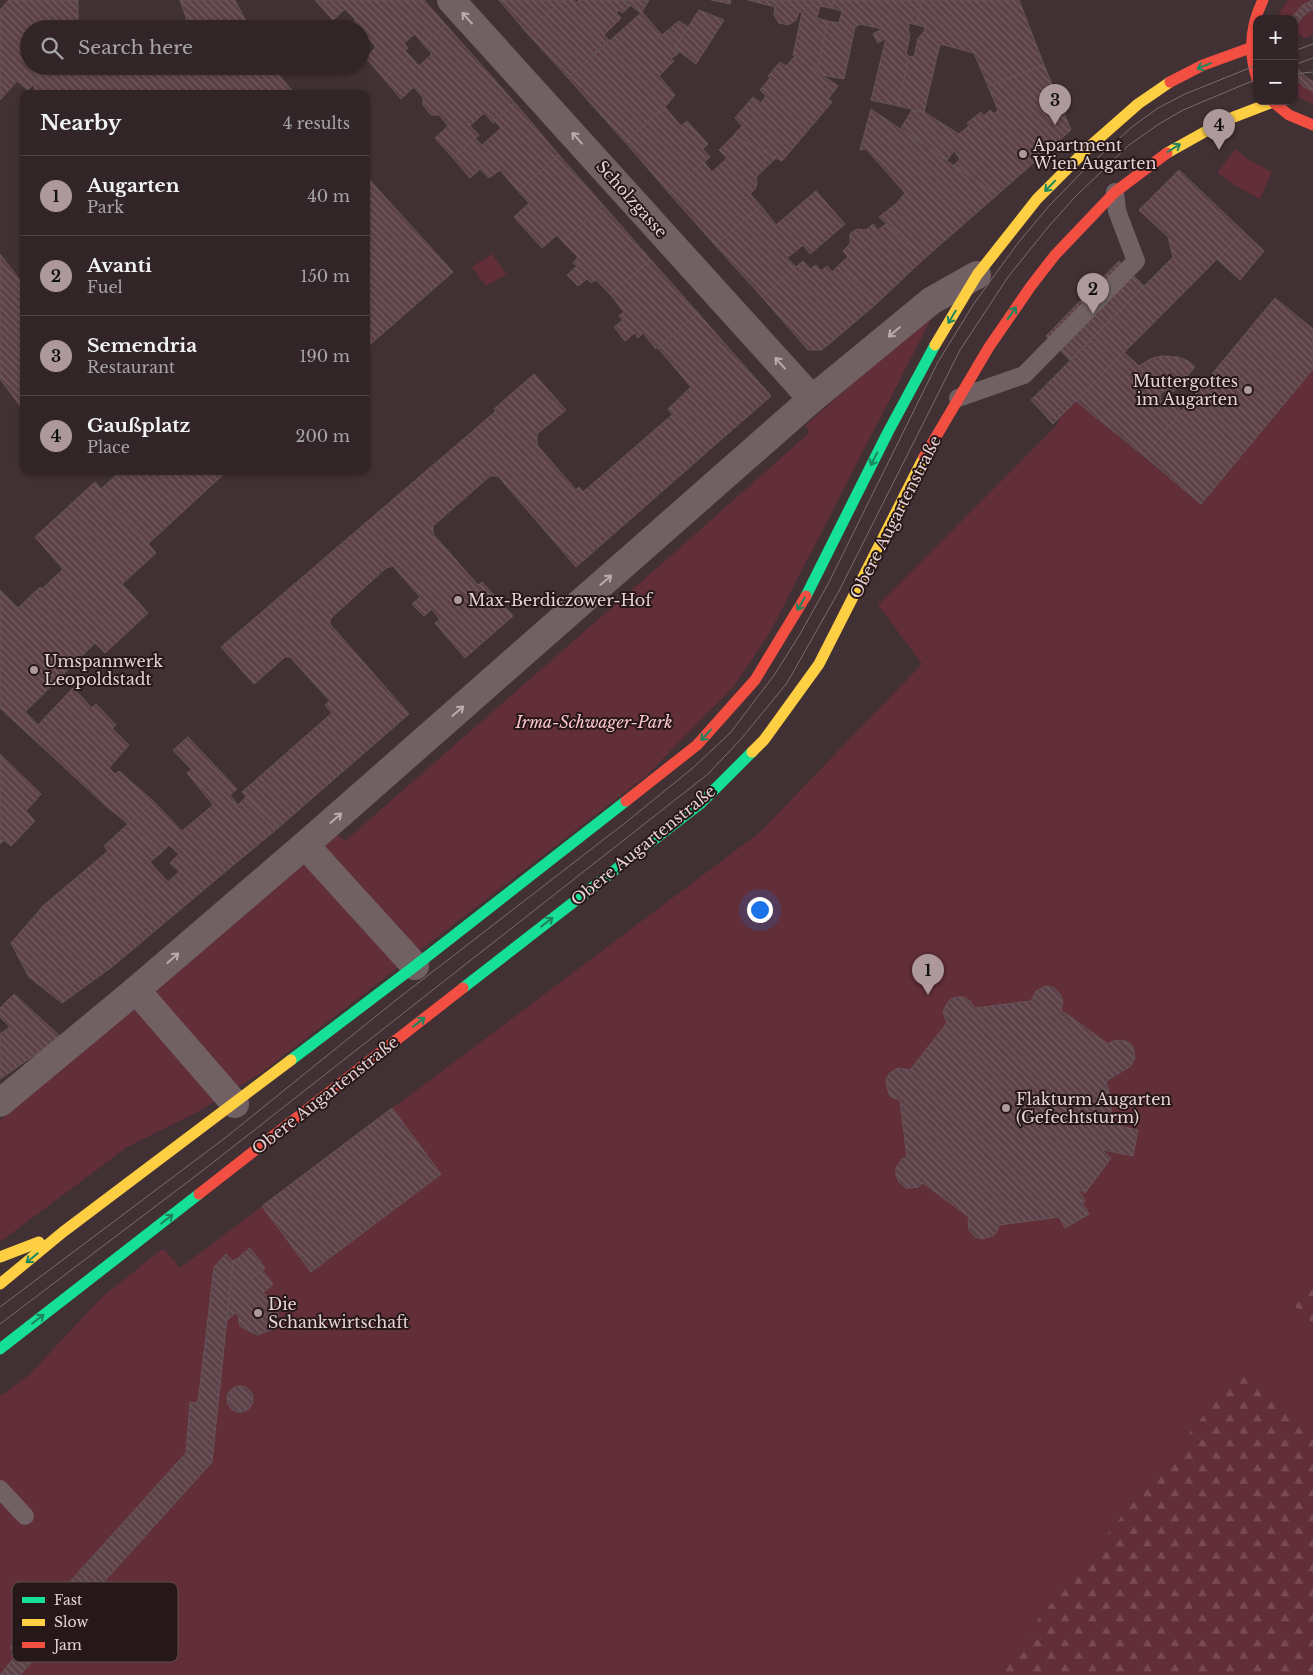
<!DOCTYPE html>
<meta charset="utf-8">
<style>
:root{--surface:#322527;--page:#3d3133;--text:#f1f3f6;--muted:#a8a5a7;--line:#4d4244;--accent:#ad999b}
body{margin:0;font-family:"Libre Baskerville",serif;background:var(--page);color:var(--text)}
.controls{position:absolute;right:15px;top:15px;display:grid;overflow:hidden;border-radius:10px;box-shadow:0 1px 4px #0004}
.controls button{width:45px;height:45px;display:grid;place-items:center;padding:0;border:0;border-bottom:1px solid var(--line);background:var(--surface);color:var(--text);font:25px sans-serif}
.you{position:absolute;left:759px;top:909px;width:18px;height:18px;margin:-12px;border:4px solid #fff;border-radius:50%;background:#1a73e8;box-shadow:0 0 0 8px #1a73e833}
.badge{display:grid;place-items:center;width:32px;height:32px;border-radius:50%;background:var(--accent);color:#111;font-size:16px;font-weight:700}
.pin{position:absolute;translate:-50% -41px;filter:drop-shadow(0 1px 2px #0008)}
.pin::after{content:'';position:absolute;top:26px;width:18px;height:15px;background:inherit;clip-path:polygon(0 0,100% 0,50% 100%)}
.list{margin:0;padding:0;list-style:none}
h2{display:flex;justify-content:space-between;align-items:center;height:65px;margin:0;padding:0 20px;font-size:21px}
h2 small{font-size:16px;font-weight:400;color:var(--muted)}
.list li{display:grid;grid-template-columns:32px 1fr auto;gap:15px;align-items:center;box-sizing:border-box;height:80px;padding:0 20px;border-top:1px solid var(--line)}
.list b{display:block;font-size:19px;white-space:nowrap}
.list p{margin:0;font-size:16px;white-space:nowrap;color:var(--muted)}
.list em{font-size:16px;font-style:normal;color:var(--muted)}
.icon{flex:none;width:28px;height:28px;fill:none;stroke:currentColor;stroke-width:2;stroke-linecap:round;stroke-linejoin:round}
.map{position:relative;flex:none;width:1313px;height:1675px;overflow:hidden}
.search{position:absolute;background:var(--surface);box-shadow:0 1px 4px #0004;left:20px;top:20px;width:350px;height:55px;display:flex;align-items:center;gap:12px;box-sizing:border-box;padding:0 18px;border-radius:28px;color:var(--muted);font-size:19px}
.panel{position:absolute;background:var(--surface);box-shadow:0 1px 4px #0004;left:20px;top:90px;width:350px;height:385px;border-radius:10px}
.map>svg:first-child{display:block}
.green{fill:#622e38}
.forest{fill:url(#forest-firs)}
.building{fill:url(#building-back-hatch);stroke:#645557}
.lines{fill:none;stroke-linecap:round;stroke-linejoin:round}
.lane{stroke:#716164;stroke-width:18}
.street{stroke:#716164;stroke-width:28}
.fast{stroke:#16e098;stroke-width:11}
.slow{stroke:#ffcf43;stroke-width:11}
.jam{stroke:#f24e42;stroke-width:11}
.tram{stroke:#7a6d6f;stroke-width:1}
.oneway{stroke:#beaaac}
.oneway2{stroke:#1d865f}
.poi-dot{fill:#ad999b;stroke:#261719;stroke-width:2}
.labels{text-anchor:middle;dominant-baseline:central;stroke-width:4;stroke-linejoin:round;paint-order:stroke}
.poi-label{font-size:16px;fill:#e7d1d3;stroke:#261719;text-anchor:start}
.street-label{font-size:16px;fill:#e7d1d3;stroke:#261719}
.park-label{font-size:16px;font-style:italic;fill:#fcc5cd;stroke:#261719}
.key{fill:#261719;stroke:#604f51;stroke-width:1}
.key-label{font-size:14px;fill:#e7d1d3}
</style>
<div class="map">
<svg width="1313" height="1675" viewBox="0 0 1313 1675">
<defs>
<pattern id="forest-firs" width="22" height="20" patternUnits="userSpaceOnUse" patternTransform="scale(1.25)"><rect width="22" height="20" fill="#622e38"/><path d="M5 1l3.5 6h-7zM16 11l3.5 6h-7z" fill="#784b54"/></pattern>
<pattern id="building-back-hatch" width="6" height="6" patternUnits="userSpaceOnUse" patternTransform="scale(1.25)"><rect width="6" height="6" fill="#5c4248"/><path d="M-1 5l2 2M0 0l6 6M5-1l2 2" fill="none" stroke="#735c62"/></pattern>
</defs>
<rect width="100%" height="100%" fill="#423134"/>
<g class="green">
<path d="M1288 0H1313V35L1303 39 1301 34 1294 37V19H1275Z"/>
<path d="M1313 81V104L1294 95V82Z"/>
<path d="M1236 149 1246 158 1272 172 1260 199 1239 188 1217 173Z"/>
<path d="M492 254 506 274 486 286 472 267Z"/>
<path d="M926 318 930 321 769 634 734 686 646 776 261 1073 196 1113 127 1147 0 1242V1120L338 835 345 841 666 560 809 433 806 425Z"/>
<path d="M1313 369V1675H0V1396L30 1374 101 1298 161 1250H165L180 1268 760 832 922 664 878 605 1059 423 1057 421 1076 401 1201 504Z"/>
</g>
<g class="forest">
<path d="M1313 1281V1323L1293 1305Z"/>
<path d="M1243 1367 1313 1431V1675H993Z"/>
</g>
<g class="building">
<path d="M9 0H78V29H29V66H49L28 90 17 81 0 100V10Z"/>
<path d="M180 0H235L250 29H81L187 20Z"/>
<path d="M315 0H424L446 25 423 44 415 34 404 43 408 48 405 51 410 56 384 79 366 58 376 47 369 39 361 35V29L355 27V19L345 9 333 20Z"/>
<path d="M499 0H564L527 33Z"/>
<path d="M564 0H574L576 3 579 0H623L630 6 622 13 619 10 616 13 621 18 604 35 609 40 568 78 527 33Z"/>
<path d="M623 0H649L641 13Z"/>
<path d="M711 0H731L730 4Z"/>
<path d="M748 0H833L831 8 820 6 817 18 828 21 817 71 793 55 802 13 799 12 796 20 788 25 779 23 774 15 775 7Z"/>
<path d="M833 0H922L917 25 909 23 908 29 910 35 906 55 909 56 898 106 871 100 886 38 878 43 873 34 882 29 860 24 855 27 844 79 822 75 817 71 828 21 839 23 842 11 831 8Z"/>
<path d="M922 0H1019L1044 65 988 86 974 53 940 44 924 112 898 106 909 56 914 57 918 38 924 32 925 27 917 25Z"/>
<path d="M1313 0V9L1303 16 1294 28V19L1291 18 1303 5Z"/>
<path d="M699 10 724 20 696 64 675 48Z"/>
<path d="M642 12 662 35 679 21 688 27 675 48 679 53 671 59 674 61 659 76 675 95 665 107 625 142 568 78Z"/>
<path d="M446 25 515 103 493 123 484 113 470 126 479 135 453 158 435 138 448 126 439 115H431L423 105V98L414 87 401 99 384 79 410 56 419 66 432 54 423 44Z"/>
<path d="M795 56 838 86 828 99 832 102 782 161 733 136 742 126 735 118 753 97 761 103 766 96 760 90 770 78 768 76 780 62 786 66Z"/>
<path d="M1294 62 1301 73 1313 82V91L1304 87 1294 77Z"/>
<path d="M1044 65 1071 130 997 195 954 165 960 159 954 151 947 160 901 128 912 110 924 112 959 134 969 126 967 123 981 112 984 116 990 110 994 114 998 110 988 86Z"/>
<path d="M49 66H271L295 94H37L33 85Z"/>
<path d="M515 103 559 155 518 191 500 170 489 178 480 169 470 178 453 158 475 138 482 145 501 128 495 121Z"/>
<path d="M665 107 681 126 687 121 708 144 703 149 710 157 669 193 625 142Z"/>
<path d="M871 109 997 195 925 258 879 217 897 203 905 193 866 149 860 150Z"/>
<path d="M733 136 776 158 756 177 757 184 755 189 750 194 761 206 715 245 669 193 704 162 712 172 727 158 719 150Z"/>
<path d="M559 155 603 205 563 242 557 235 542 248 514 217 529 203 518 191Z"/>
<path d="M1179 170 1244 232 1053 424 1031 400 1173 257 1168 237 1139 210Z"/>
<path d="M366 176 453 272 366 348Z"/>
<path d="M816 191 845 224 810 254 803 245 787 258 796 267 762 297 715 245 761 206 776 225Z"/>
<path d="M603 205 651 260 610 294 596 280 591 283 587 279 578 286 567 275 577 266 573 263 578 257 563 242Z"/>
<path d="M873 224 878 230 886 224 925 258 876 304 840 264 848 257 843 251 850 244V234L856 229 866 230Z"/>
<path d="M1244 232 1264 251 1240 280 1217 259Z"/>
<path d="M0 254 24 286V411L0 379Z"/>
<path d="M651 260 698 313 656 349 643 333 638 338 635 333 625 341 614 327 623 320 619 316 624 312 610 294Z"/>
<path d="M803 261 810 269 816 265 821 271 827 266 832 272 840 264 876 304 822 350H808L762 297Z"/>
<path d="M1119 261 1144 286 1070 360 1046 336Z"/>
<path d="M1275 298 1313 329V369L1201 504 1144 456Z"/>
<path d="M698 313 771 396 707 452 668 409 691 387 658 348Z"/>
<path d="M1124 352 1139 366 1150 359 1161 356 1178 357 1188 361 1195 367 1173 392 1170 390 1164 391 1160 395 1161 401 1163 405 1168 406 1174 404 1182 411 1144 456 1076 401Z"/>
<path d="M534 374 566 410 537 434V445L576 490 579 487 583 492 673 414 707 452 576 567 498 476H490L433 526V534L478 585 482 582 513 616 465 658 435 623 440 620 432 609 424 616 412 604 420 597 393 566 386 568 330 619V624L409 714 278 828 242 792 332 713 325 705 330 701 290 657H285L254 684 221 647 496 411 494 409Z"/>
<path d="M121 471H227L148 544 101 489Z"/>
<path d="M95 482 156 553 122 584 148 613 105 653 95 643 25 712 38 725 73 688 92 708 96 704 116 725 112 728 129 745 109 768 115 774 119 771 153 801 128 824 106 806 0 708V590L18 608 40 587 42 589 63 569 35 537Z"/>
<path d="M188 737 237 789 230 795 238 805 246 797 278 828 201 892 170 863 179 854 169 845 160 854 128 824 153 801 182 831 213 805 187 773 192 770 173 750Z"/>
<path d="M0 754 41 794 26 811 35 821 11 846 4 840 0 844Z"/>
<path d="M128 824 160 854 150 862 168 882 180 871 201 892 112 967 62 1003 29 977 11 943 44 905 108 851 104 846Z"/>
<path d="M1046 986 1054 988 1060 994 1063 1001 1061 1010 1108 1044 1113 1041 1121 1040 1130 1043 1133 1047 1135 1058 1131 1066 1106 1081 1111 1101V1124L1138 1130 1133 1156 1104 1150 1103 1151 1111 1158 1085 1193 1077 1188 1085 1201 1082 1203 1089 1214 1065 1228 1059 1217 999 1225 997 1231 993 1236 982 1239 975 1237 969 1230 968 1222 969 1217 923 1183 918 1187 910 1188H906L899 1182 896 1175V1168L902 1159 907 1157 900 1100 893 1098 889 1094 886 1083V1079L890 1073 898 1068 910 1070 947 1023 943 1012 946 1005 950 1000 956 997H964L970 1001 975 1008 1031 1001 1036 991Z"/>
<path d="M14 994 61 1037 0 1079V1034L10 1027 0 1017V1008Z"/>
<path d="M392 1108 441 1174 311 1272 262 1206Z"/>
<path d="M250 1248 265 1268 251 1278 237 1259Z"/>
<path d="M226 1254 233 1261 212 1462 20 1675H0L17 1654 10 1648 186 1453 190 1402 198 1403 214 1267Z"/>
<path d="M237 1259 251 1278 262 1270 273 1284 263 1293 274 1300 279 1316 271 1330 257 1335 240 1326 237 1312 227 1320 233 1261Z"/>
<circle cx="240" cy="1399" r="13"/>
</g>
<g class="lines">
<g class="lane">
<path d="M958 398 1024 375 1136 261 1117 211 1115 192"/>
<path d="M0 1489 25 1516"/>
</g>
<g class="street">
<path d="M451 0 812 399"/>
<path d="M305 845 415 966"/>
<path d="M136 990 235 1104"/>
<path d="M0 1103 136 990 305 845 812 399 931 301 977 275"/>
</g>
<g class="fast">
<path d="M806 596 888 432 935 345"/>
<path d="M463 988 700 804 752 752"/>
<path d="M291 1060 415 966 626 801"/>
<path d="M0 1349 199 1194"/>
</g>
<g class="slow">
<path d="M1167 153 1226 120 1273 102"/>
<path d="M935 345 977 275 1037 199 1088 148 1138 104 1170 82"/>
<path d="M752 752 764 740 819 664 924 457"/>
<path d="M0 1257 39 1242"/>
<path d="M0 1284 63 1232 291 1060"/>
</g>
<g class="jam">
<path d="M1257 79C1248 51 1250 26 1263 0"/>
<path d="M1170 82 1203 65 1250 48"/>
<path d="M1272 101 1289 115 1313 125"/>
<path d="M924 457 989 347 1031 286 1055 255 1115 192 1167 153"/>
<path d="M626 801 697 745 755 680 806 596"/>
<path d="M199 1194 463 988"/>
</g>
<g class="tram">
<path d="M1294 51 1313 44"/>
<path d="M1294 65 1313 58"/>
<path d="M1294 74 1313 72"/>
<path d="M0 1307 225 1138 396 1000 625 823 694 767 731 732 775 674 800 634 828 584 938 362 973 305 1018 243 1049 206 1084 170 1132 127 1158 108 1185 94 1257 65"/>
<path d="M0 1324 206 1168 708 774 741 739 787 683 839 591 960 350 1008 277 1049 226 1075 197 1129 145 1159 124 1183 110 1257 79"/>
</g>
</g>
<defs><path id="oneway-shaft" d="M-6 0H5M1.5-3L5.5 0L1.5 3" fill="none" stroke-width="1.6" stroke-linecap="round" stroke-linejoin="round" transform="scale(1.25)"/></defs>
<g class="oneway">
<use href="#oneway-shaft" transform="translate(467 18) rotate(-132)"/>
<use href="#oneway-shaft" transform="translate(577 138) rotate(-132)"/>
<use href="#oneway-shaft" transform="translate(894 332) rotate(140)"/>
<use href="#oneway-shaft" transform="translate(780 363) rotate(-132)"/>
<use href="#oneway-shaft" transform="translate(606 580) rotate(-41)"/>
<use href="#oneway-shaft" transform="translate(458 711) rotate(-41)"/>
<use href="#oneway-shaft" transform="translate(336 818) rotate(-41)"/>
<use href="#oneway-shaft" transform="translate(173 958) rotate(-41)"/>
</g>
<g class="oneway2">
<use href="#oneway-shaft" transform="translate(1204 66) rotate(157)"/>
<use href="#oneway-shaft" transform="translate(1174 148) rotate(-32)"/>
<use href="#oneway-shaft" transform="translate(1050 186) rotate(134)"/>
<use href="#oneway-shaft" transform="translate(1012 313) rotate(-55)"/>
<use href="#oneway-shaft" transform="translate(952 317) rotate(121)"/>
<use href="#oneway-shaft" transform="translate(874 459) rotate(117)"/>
<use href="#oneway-shaft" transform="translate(801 604) rotate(120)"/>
<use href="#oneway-shaft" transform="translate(706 735) rotate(132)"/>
<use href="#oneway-shaft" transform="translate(547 922) rotate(-38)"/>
<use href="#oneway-shaft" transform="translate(419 1022) rotate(-38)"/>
<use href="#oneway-shaft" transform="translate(167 1219) rotate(-38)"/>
<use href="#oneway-shaft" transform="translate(32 1258) rotate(141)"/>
<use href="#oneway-shaft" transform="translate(38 1319) rotate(-38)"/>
</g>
<g class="poi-dot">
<circle cx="1023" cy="154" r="5"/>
<circle cx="1248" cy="390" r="5"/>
<circle cx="458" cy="600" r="5"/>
<circle cx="34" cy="670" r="5"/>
<circle cx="1006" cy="1108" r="5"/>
<circle cx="258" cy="1313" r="5"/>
</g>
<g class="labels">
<g class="poi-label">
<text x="1033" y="145">Apartment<tspan x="1033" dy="18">Wien Augarten</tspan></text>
<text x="1238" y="381" text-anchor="end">Muttergottes<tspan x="1238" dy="18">im Augarten</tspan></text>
<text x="468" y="600">Max-Berdiczower-Hof</text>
<text x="44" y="661">Umspannwerk<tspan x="44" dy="18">Leopoldstadt</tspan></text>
<text x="1016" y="1099">Flakturm Augarten<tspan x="1016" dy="18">(Gefechtsturm)</tspan></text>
<text x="268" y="1304">Die<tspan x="268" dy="18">Schankwirtschaft</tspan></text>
</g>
<g class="street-label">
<text transform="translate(632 199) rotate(48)">Scholzgasse</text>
<text transform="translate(895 517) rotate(-63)">Obere Augartenstraße</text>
<text transform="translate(643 845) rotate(-39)">Obere Augartenstraße</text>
<text transform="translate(325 1095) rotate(-38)">Obere Augartenstraße</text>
</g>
<g class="park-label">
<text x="594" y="722">Irma-Schwager-Park</text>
</g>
</g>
<rect x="12" y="1582" width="166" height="80" rx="8" class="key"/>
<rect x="22" y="1597" width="23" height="6" fill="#16e098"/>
<rect x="22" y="1619" width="23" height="7" fill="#ffcf43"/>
<rect x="22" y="1642" width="23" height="6" fill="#f24e42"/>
<g class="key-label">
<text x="54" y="1605">Fast</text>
<text x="54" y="1627">Slow</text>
<text x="54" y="1650">Jam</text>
</g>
</svg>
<div class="controls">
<button>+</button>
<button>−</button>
</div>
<div class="you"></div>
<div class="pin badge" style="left:928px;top:995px">1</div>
<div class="pin badge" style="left:1093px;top:314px">2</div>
<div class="pin badge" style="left:1055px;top:125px">3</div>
<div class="pin badge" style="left:1219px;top:150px">4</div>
<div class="search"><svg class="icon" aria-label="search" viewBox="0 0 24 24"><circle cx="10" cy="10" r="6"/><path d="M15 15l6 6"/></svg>Search here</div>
<section class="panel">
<h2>Nearby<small>4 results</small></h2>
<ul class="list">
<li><span class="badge">1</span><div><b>Augarten</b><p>Park</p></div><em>40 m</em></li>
<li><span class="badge">2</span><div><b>Avanti</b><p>Fuel</p></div><em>150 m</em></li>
<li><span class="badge">3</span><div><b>Semendria</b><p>Restaurant</p></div><em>190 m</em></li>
<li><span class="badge">4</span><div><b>Gaußplatz</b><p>Place</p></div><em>200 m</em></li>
</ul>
</section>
</div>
